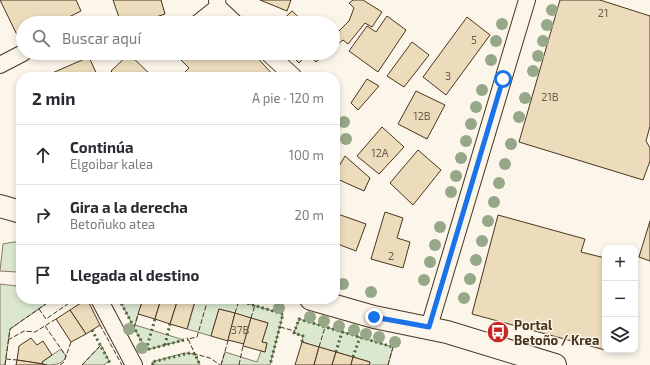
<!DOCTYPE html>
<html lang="es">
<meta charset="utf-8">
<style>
:root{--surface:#fff;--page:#f7f7f7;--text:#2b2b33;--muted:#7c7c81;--line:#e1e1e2}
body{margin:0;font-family:"Exo 2",sans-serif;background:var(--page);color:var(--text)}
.controls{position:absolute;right:12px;bottom:12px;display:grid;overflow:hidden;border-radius:8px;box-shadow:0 2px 6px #0003}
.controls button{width:36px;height:36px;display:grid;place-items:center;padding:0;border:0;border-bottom:1px solid var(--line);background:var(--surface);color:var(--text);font:20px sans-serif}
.stop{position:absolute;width:12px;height:12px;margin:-9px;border:3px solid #1a73e8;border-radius:50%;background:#fff}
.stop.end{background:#1a73e8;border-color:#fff;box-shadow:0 1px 4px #0008}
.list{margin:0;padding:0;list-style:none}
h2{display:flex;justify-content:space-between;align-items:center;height:52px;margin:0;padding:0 16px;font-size:17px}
h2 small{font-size:13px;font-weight:400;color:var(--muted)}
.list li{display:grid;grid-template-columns:26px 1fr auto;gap:12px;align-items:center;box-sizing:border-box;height:60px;padding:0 16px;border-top:1px solid var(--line)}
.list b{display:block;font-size:15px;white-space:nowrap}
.list p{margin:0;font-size:13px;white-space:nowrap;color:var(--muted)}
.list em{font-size:13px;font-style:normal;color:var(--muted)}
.icon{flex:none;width:22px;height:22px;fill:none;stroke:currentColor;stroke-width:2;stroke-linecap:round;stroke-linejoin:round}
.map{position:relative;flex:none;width:650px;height:365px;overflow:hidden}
.search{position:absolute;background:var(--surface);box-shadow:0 2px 6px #0003;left:16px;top:16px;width:324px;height:44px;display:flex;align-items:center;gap:10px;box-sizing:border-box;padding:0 14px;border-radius:22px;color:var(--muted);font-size:15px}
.panel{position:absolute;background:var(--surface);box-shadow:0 2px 6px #0003;left:16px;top:72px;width:324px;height:232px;border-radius:16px}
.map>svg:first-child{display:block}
.green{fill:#dce7d0;stroke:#887966}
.building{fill:#ecdcbc;stroke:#4a3520}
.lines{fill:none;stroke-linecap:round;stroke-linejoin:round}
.minor-casing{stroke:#4a3520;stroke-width:18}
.secondary-casing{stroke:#4a3520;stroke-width:24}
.minor{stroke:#fbf6e9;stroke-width:16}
.secondary{stroke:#fbf6e9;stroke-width:22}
.hedge{stroke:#436837;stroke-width:3;stroke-dasharray:2 3;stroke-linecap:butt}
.fence{stroke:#4a3520;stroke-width:1;stroke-dasharray:5 2;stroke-linecap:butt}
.tree{fill:#96a887}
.route{stroke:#1a73e8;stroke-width:5}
.labels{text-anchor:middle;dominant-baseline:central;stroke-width:3;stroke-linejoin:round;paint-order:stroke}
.number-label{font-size:11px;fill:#725f47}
.poi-label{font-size:13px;font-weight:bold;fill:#4a3520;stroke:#fbf6e9;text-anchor:start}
</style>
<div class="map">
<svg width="650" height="365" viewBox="0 0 650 365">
<rect width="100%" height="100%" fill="#fbf6e9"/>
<g class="green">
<path d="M14 242H21V262H19L17 272 0 271 3 244Z"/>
<path d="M18 276H21V299H53L10 329 5 365H0V284L16 286Z"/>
<path d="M119 299H143L135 325 184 340 146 350Z"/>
<path d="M188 299H233L283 314 270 365H221L225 352 257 362 261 351 265 352 267 343 262 342 268 323 219 309 211 336 187 329 195 301Z"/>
<path d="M299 319 393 347 388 365H369L370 362 302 342 303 336 294 333Z"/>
<path d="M101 345 109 361 104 365H82Z"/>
<path d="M61 349 66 356C63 365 53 365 43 365L42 362Z"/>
<path d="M184 353 195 354 200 365H153L152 362Z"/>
</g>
<g class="building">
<path d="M0 0H76L81 11 57 23H23V44L22 45Z"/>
<path d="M113 0H161L165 14 138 23H121Z"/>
<path d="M260 0H291L287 11Z"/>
<path d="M353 0H363L382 12 372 27 365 23 348 44 343 40 333 48V37L349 21 354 8 349 3Z"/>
<path d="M560 0H600L650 16V126L646 141 650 148V161L643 180 519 142Z"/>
<path d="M292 11 305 23H279Z"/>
<path d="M387 16 406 30 378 72 349 51 367 26 376 32Z"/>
<path d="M467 17 490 35 446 95 423 77Z"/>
<path d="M412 42 429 55 404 87 387 76Z"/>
<path d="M179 53H253L275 77H186L183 74 189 68 176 55Z"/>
<path d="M289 53H327L316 62 308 54 299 63Z"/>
<path d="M129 54 153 77H117L111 71Z"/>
<path d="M89 57 98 77H51L50 74Z"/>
<path d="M367 79 379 86 358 110 351 103Z"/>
<path d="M416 91 445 105 427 139 398 124Z"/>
<path d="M382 127 404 147 379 174 357 156Z"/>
<path d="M418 150 441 170 413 205 390 183Z"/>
<path d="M345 156 370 178 364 191 335 178V173Z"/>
<path d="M385 212 403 218 397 238 410 242 403 268 371 259Z"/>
<path d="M335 213 366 224 356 251 335 243Z"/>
<path d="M498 215 585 239 581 252 605 258V350L472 314Z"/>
<path d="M650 221V261L639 257Z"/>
<path d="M87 299 100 325 86 334 70 310Z"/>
<path d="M143 299H161L155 319 138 314Z"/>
<path d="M161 299H178L170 324 155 319Z"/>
<path d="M178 299 195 301 187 329 170 324Z"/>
<path d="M219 309 235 313 228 341 211 336Z"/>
<path d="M70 310 86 334 71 342 56 319Z"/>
<path d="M235 313 251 318 244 344 228 340Z"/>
<path d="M251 318 268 323 262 342 267 343 265 352 243 346Z"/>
<path d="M31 338 37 345 43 341 52 355 42 362 43 364 17 360 19 346Z"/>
<path d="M302 342 319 347 314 365H295Z"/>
<path d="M319 347 336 352 332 365H314Z"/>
<path d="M336 352 353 357 351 365H332Z"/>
<path d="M353 357 370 362 369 365H351Z"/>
<path d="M17 360 43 364V365H16Z"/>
</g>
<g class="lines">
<g class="minor-casing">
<g id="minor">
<path d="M217 0 218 7 235 23"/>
<path d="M198 23 218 7"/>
<path d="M268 53 294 77"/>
<path d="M0 65 23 53"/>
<path d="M99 299 134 365"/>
<path d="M429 327 527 0"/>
</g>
</g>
<g class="secondary-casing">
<g id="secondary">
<path d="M0 206 21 212"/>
<path d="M311 299 374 317 447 332 555 365"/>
</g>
</g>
<use href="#minor" class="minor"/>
<use href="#secondary" class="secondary"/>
<g class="hedge">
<path d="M119 299 146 350 188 339"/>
<path d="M233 299 283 314 270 365"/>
<path d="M92 330 111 365"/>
<path d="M302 342 303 336 294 333 299 319 393 347"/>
<path d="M165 345 170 324"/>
<path d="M146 350 155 319"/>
<path d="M336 352 342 332"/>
<path d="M353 357 360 337"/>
<path d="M153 365 152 362 190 353 195 354 200 365"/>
</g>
<g class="fence">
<path d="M208 299 197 337 188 339 195 354 210 358 220 365"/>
<path d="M39 309 46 319 75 299"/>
<path d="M235 313 239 301"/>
<path d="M251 318 255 305"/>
<path d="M100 325 122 365"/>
<path d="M45 326 66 356"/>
<path d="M280 327 295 331"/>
<path d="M134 328 138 314"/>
<path d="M8 340 24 331 35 332 56 319"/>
<path d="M319 347 325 327"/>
<path d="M6 359 17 360"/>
<path d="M43 364 47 365"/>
<path d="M5 365 10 329 53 299"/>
<path d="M60 365 64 362 71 342"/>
<path d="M82 365 101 345"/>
<path d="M221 365 228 341"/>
<path d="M239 365 243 346"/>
<path d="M388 365 393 347"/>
</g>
</g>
<g class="tree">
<circle cx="552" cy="10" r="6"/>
<circle cx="502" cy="24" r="6"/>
<circle cx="547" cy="25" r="6"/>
<circle cx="496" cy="41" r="6"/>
<circle cx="543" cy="41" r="6"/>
<circle cx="538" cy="56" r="6"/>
<circle cx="491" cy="60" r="6"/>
<circle cx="533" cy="71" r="6"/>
<circle cx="482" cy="90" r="6"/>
<circle cx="525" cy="98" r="6"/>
<circle cx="476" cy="107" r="6"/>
<circle cx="519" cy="117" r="6"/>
<circle cx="344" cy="122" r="6"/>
<circle cx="471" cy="124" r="6"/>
<circle cx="346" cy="139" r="6"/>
<circle cx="466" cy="141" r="6"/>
<circle cx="511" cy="144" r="6"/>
<circle cx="461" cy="158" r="6"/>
<circle cx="505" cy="164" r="6"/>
<circle cx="456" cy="176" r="6"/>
<circle cx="499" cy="183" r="6"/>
<circle cx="451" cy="192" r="6"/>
<circle cx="494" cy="202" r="6"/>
<circle cx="488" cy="221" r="6"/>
<circle cx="440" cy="227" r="6"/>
<circle cx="482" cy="241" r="6"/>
<circle cx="435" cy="245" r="6"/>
<circle cx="476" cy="260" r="6"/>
<circle cx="430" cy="262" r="6"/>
<circle cx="470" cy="279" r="6"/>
<circle cx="424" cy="280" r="6"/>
<circle cx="343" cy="284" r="6"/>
<circle cx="371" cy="292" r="6"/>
<circle cx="464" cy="298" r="6"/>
<circle cx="279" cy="308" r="6"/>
<circle cx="310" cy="317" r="6"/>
<circle cx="324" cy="321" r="6"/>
<circle cx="339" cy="326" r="6"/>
<circle cx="129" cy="329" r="6"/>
<circle cx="354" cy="330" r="6"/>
<circle cx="366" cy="334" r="6"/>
<circle cx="379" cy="337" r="6"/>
<circle cx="395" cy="342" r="6"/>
<circle cx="142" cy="348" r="6"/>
</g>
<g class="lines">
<path class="route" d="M374 317 429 327 503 79"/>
</g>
<defs>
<g id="bus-disc" transform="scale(1.15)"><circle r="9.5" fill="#c62828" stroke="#fbf6e9"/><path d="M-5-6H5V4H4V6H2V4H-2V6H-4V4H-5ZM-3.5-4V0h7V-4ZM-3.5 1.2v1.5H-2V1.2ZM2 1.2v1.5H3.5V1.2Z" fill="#fff"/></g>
</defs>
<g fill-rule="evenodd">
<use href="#bus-disc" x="498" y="332"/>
</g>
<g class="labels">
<g class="number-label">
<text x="603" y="12">21</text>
<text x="474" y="39">5</text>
<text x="448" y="75">3</text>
<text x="550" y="96">21B</text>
<text x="422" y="115">12B</text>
<text x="380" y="152">12A</text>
<text x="391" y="255">2</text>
<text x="240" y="329">37B</text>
</g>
<g class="poi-label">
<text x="514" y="325">Portal<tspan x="514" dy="15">Betoño / Krea</tspan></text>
</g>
</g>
</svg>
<div class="controls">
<button>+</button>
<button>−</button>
<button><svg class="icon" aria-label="layers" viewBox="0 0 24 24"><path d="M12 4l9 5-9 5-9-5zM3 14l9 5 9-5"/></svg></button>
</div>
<div class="stop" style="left:503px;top:79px"></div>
<div class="stop end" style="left:374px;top:317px"></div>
<div class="search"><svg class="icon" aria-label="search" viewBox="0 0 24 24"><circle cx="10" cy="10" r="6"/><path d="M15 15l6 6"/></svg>Buscar aquí</div>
<section class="panel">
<h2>2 min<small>A pie · 120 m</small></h2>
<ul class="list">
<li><svg class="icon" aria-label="ahead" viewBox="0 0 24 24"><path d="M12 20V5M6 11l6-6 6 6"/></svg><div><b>Continúa</b><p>Elgoibar kalea</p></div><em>100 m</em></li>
<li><svg class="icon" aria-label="right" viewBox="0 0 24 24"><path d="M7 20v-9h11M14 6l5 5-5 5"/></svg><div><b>Gira a la derecha</b><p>Betoñuko atea</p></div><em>20 m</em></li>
<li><svg class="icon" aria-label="arrive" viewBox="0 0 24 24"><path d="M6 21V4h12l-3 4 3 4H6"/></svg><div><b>Llegada al destino</b></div></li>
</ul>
</section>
</div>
